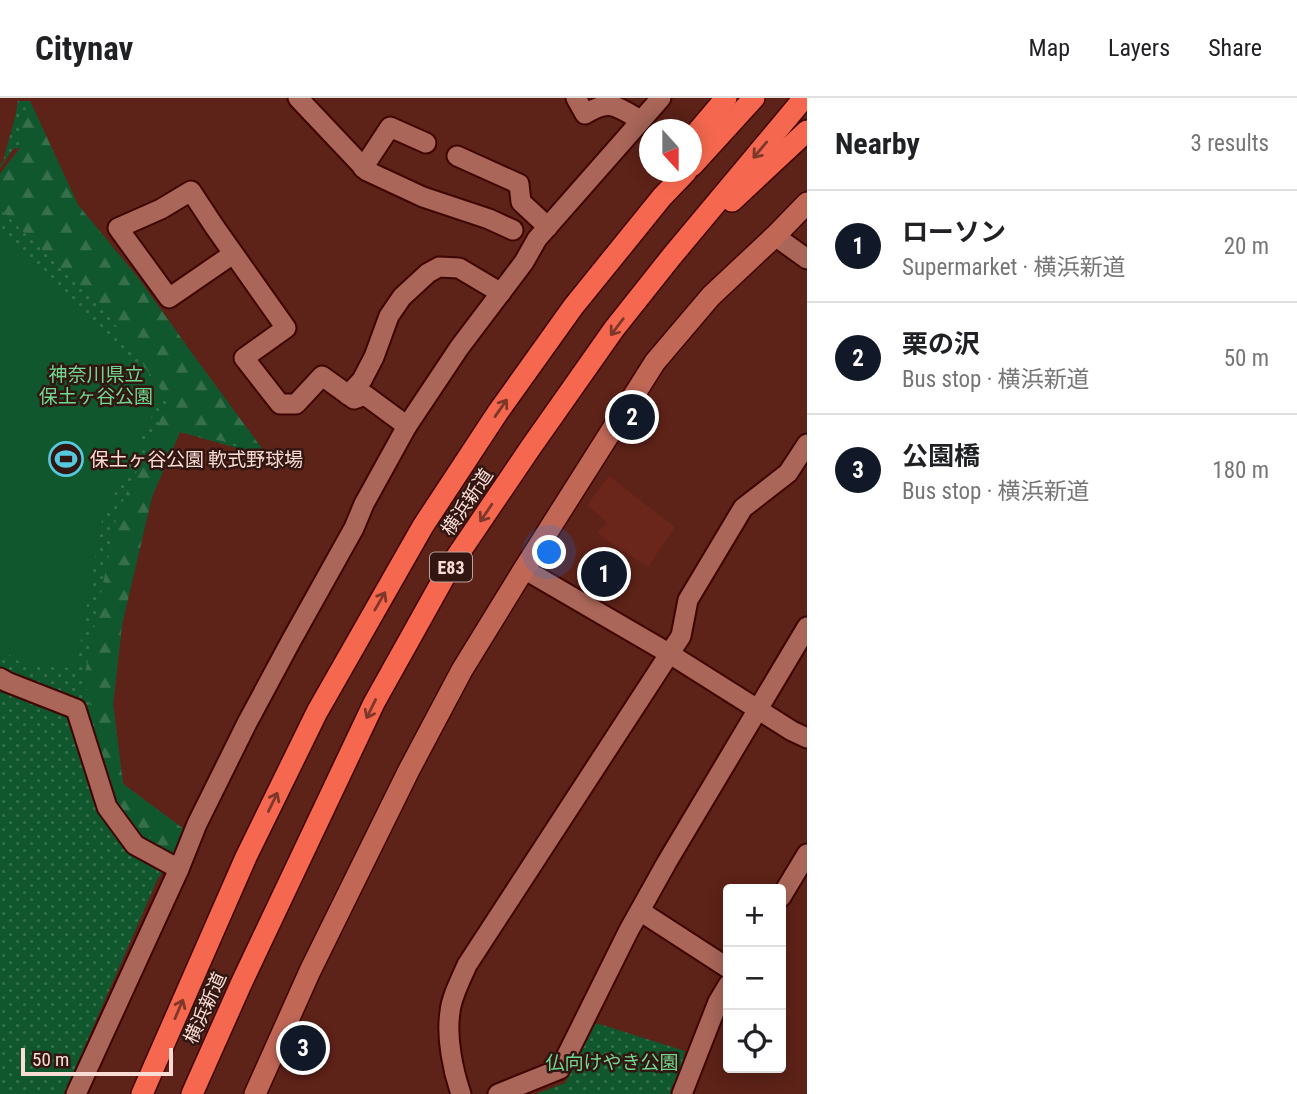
<!DOCTYPE html>
<meta charset="utf-8">
<style>
:root{--surface:#fff;--page:#f2f2f2;--text:#202124;--muted:#757577;--line:#e0e0e0;--accent:#111827}
body{margin:0;font-family:"Roboto Condensed","Noto Sans JP",sans-serif;background:var(--page);color:var(--text)}
.controls{position:absolute;right:21px;bottom:21px;display:grid;overflow:hidden;border-radius:7px;box-shadow:0 4px 18px #0003}
.controls button{width:63px;height:63px;display:grid;place-items:center;padding:0;border:0;border-bottom:2px solid var(--line);background:var(--surface);color:var(--text);font:35px sans-serif}
.compass{position:absolute;left:639px;top:21px;width:63px;height:63px;border-radius:50%;background:var(--surface);box-shadow:0 4px 18px #0003;rotate:159deg}
.scale{position:absolute;left:21px;bottom:18px;width:152px;box-sizing:border-box;padding-left:7px;border:4px solid #fbdcd5;border-top:0;font-size:19px;line-height:24px;white-space:nowrap;color:#fbdcd5;-webkit-text-stroke:5px #311611;paint-order:stroke}
.you{position:absolute;left:550px;top:455px;width:24px;height:24px;margin:-18px;border:5px solid #fff;border-radius:50%;background:#1a73e8;box-shadow:0 0 0 10px #1a73e833}
.badge{display:grid;place-items:center;width:46px;height:46px;border-radius:50%;background:var(--accent);color:#fff;font-size:23px;font-weight:700}
.pin{position:absolute;translate:-50% -50%;border:4px solid #fff;box-shadow:0 2px 7px #0006}
.list{margin:0;padding:0;list-style:none}
h2{display:flex;justify-content:space-between;align-items:center;height:91px;margin:0;padding:0 28px;font-size:30px}
h2 small{font-size:23px;font-weight:400;color:var(--muted)}
.list li{display:grid;grid-template-columns:46px 1fr auto;gap:21px;align-items:center;box-sizing:border-box;height:112px;padding:0 28px;border-top:2px solid var(--line)}
.list b{display:block;font-size:26px;white-space:nowrap}
.list p{margin:0;font-size:23px;white-space:nowrap;color:var(--muted)}
.list em{font-size:23px;font-style:normal;color:var(--muted)}
.icon{flex:none;width:38px;height:38px;fill:none;stroke:currentColor;stroke-width:2;stroke-linecap:round;stroke-linejoin:round}
.map{position:relative;flex:none;width:807px;height:996px;overflow:hidden}
header{display:flex;align-items:center;gap:42px;box-sizing:border-box;height:98px;padding:0 35px;background:var(--surface);border-bottom:2px solid var(--line)}
header strong{font-size:33px}
nav{display:flex;gap:38px;margin-inline-start:auto;font-size:24px}
main{display:flex}
aside{flex:1;background:var(--surface)}
.map>svg:first-child{display:block}
.built{fill:#6a261b}
.green{fill:url(#green-dots)}
.forest{fill:url(#forest-firs)}
.pitch{fill:#11572d}
.lines{fill:none;stroke-linecap:round;stroke-linejoin:round}
.street-casing{stroke:#400500;stroke-width:23}
.secondary-casing{stroke:#400500;stroke-width:24}
.highway-casing{stroke:#400500;stroke-width:24}
.street{stroke:#a96659;stroke-width:19}
.secondary{stroke:#c06756;stroke-width:21}
.highway{stroke:#f5684f;stroke-width:21}
.oneway{stroke:#7f372a}
.labels{text-anchor:middle;dominant-baseline:central;stroke-width:5;stroke-linejoin:round;paint-order:stroke}
.shield{fill:#311611;stroke:#bea19a;stroke-width:2}
.shield-label{font-size:18px;font-weight:bold;fill:#fbdcd5}
.park-label{font-size:19px;fill:#71d891;stroke:#311611}
.poi-label{font-size:19px;fill:#fbdcd5;stroke:#311611;text-anchor:start}
.street-label{font-size:19px;fill:#fbdcd5;stroke:#311611}
</style>
<header>
<strong>Citynav</strong>
<nav><a>Map</a><a>Layers</a><a>Share</a></nav>
</header>
<main>
<div class="map">
<svg width="807" height="996" viewBox="0 0 807 996">
<defs>
<pattern id="green-dots" width="8" height="8" patternUnits="userSpaceOnUse" patternTransform="scale(1.75)"><rect width="8" height="8" fill="#11572d"/><path d="M2 2h.1M6 6h.1" fill="none" stroke="#356f4b" stroke-width="1.8" stroke-linecap="round"/></pattern>
<pattern id="forest-firs" width="22" height="20" patternUnits="userSpaceOnUse" patternTransform="scale(1.75)"><rect width="22" height="20" fill="#11572d"/><path d="M5 1l3.5 6h-7zM16 11l3.5 6h-7z" fill="#356f4b"/></pattern>
</defs>
<rect width="100%" height="100%" fill="#5d2218"/>
<path class="built" d="M609 378 675 429 648 469 597 435 607 424 587 407Z"/>
<g class="green">
<path d="M18 3H30L78 107 139 181 196 261 263 352 254 359 237 350 180 334 146 410 122 527 113 606 123 686 185 732 183 747 158 780 64 996H0V76L20 50 13 51 0 70V67L3 64C8 43 15 24 18 3Z"/>
<path d="M596 925 685 953 675 996H536L565 985Z"/>
</g>
<path class="forest" d="M30 3 78 107 139 181 196 261 263 352 180 334 152 399 122 527 113 606 123 686 185 732 183 747 169 755 124 717 99 648 84 580 117 416 169 303 107 215 0 111V76L21 49 19 22 28 17 23 4Z"/>
<path class="pitch" d="M0 134 161 299 102 422 76 570 25 568 0 550Z"/>
<g class="lines">
<g class="street-casing">
<g id="street">
<path d="M298 0 367 73 423 99 489 121 513 132"/>
<path d="M576 0 585 16C611 0 616 9 641 22"/>
<path d="M457 58 519 86 521 104 548 129"/>
<path d="M363 70 390 29 426 45"/>
<path d="M775 138 807 161"/>
<path d="M233 156 169 200 118 130 161 111 191 93 214 128 286 230 244 260 280 306H296L322 278 354 301 365 297 407 328"/>
<path d="M348 297 362 282 374 259 389 218 402 199 428 175 439 169 459 170 501 195"/>
<path d="M524 471 670 556 792 633 807 640"/>
<path d="M0 580 7 584 76 611 107 709 135 747 179 771"/>
<path d="M781 799 807 756"/>
<path d="M640 813 728 870"/>
<path d="M76 996 179 771 197 726 247 625 291 543 354 430 364 406 407 328 459 250 524 164 537 141 661 0"/>
<path d="M461 996C453 973 446 939 450 914 451 900 461 881 467 867L681 538 688 502 743 410 788 375 807 346"/>
<path d="M498 996 560 971 629 832 667 764 807 529"/>
<path d="M682 996 718 904 728 887"/>
</g>
</g>
<g class="secondary-casing">
<path id="secondary" d="M255 996 310 873 409 672 462 572 524 471 655 264 711 198 775 138 807 105"/>
</g>
<g class="highway-casing">
<g id="highway">
<path d="M692 40 726 0"/>
<path d="M692 68 754 0"/>
<path d="M732 103 807 33"/>
<path d="M142 996 246 759 317 614 423 428 498 314 573 209 662 99 686 74"/>
<path d="M192 996 241 886 374 605 451 467 531 349 614 231 672 158 804 0"/>
</g>
</g>
<use href="#street" class="street"/>
<use href="#secondary" class="secondary"/>
<use href="#highway" class="highway"/>
</g>
<defs><path id="oneway-shaft" d="M-6 0H5M1.5-3L5.5 0L1.5 3" fill="none" stroke-width="1.6" stroke-linecap="round" stroke-linejoin="round" transform="scale(1.75)"/></defs>
<g class="oneway">
<use href="#oneway-shaft" transform="translate(760 52) rotate(130)"/>
<use href="#oneway-shaft" transform="translate(617 229) rotate(127)"/>
<use href="#oneway-shaft" transform="translate(501 310) rotate(-55)"/>
<use href="#oneway-shaft" transform="translate(486 415) rotate(124)"/>
<use href="#oneway-shaft" transform="translate(380 503) rotate(-60)"/>
<use href="#oneway-shaft" transform="translate(371 611) rotate(116)"/>
<use href="#oneway-shaft" transform="translate(273 704) rotate(-64)"/>
<use href="#oneway-shaft" transform="translate(179 911) rotate(-67)"/>
</g>
<defs>
<g id="stadium-ring" transform="scale(1.75)"><circle r="9.5" fill="#311611" stroke="#55cadf" stroke-width="1.5"/><path d="M0-5a6.5 5 0 1 0 0 10a6.5 5 0 1 0 0-10ZM-3.5-1.8h7v3.6h-7Z" fill="#55cadf"/></g>
</defs>
<g fill-rule="evenodd">
<use href="#stadium-ring" x="66" y="361"/>
</g>
<g class="labels">
<rect class="shield" x="430" y="454.5" width="42" height="29" rx="5"/>
<g class="shield-label">
<text x="451" y="469">E83</text>
</g>
<g class="park-label">
<text x="96" y="276">神奈川県立<tspan x="96" dy="22">保土ヶ谷公園</tspan></text>
<text x="612" y="964">仏向けやき公園</text>
</g>
<g class="poi-label">
<text x="90" y="361">保土ヶ谷公園 軟式野球場</text>
</g>
<g class="street-label">
<text transform="translate(467 404) rotate(-56)">横浜新道</text>
<text transform="translate(205 910) rotate(-66)">横浜新道</text>
</g>
</g>
</svg>
<div class="controls">
<button>+</button>
<button>−</button>
<button><svg class="icon" aria-label="locate" viewBox="0 0 24 24"><circle cx="12" cy="12" r="6"/><path d="M12 2v4M12 18v4M2 12h4M18 12h4"/></svg></button>
</div>
<svg class="compass" viewBox="-18 -18 36 36"><path d="M0-13l5 13h-10z" fill="#e53935"/><path d="M0 13l5-13h-10z" fill="#757577"/></svg>
<div class="scale">50 m</div>
<div class="you"></div>
<div class="pin badge" style="left:604px;top:476px">1</div>
<div class="pin badge" style="left:632px;top:319px">2</div>
<div class="pin badge" style="left:303px;top:950px">3</div>
</div>
<aside>
<h2>Nearby<small>3 results</small></h2>
<ul class="list">
<li><span class="badge">1</span><div><b>ローソン</b><p>Supermarket · 横浜新道</p></div><em>20 m</em></li>
<li><span class="badge">2</span><div><b>栗の沢</b><p>Bus stop · 横浜新道</p></div><em>50 m</em></li>
<li><span class="badge">3</span><div><b>公園橋</b><p>Bus stop · 横浜新道</p></div><em>180 m</em></li>
</ul>
</aside>
</main>
